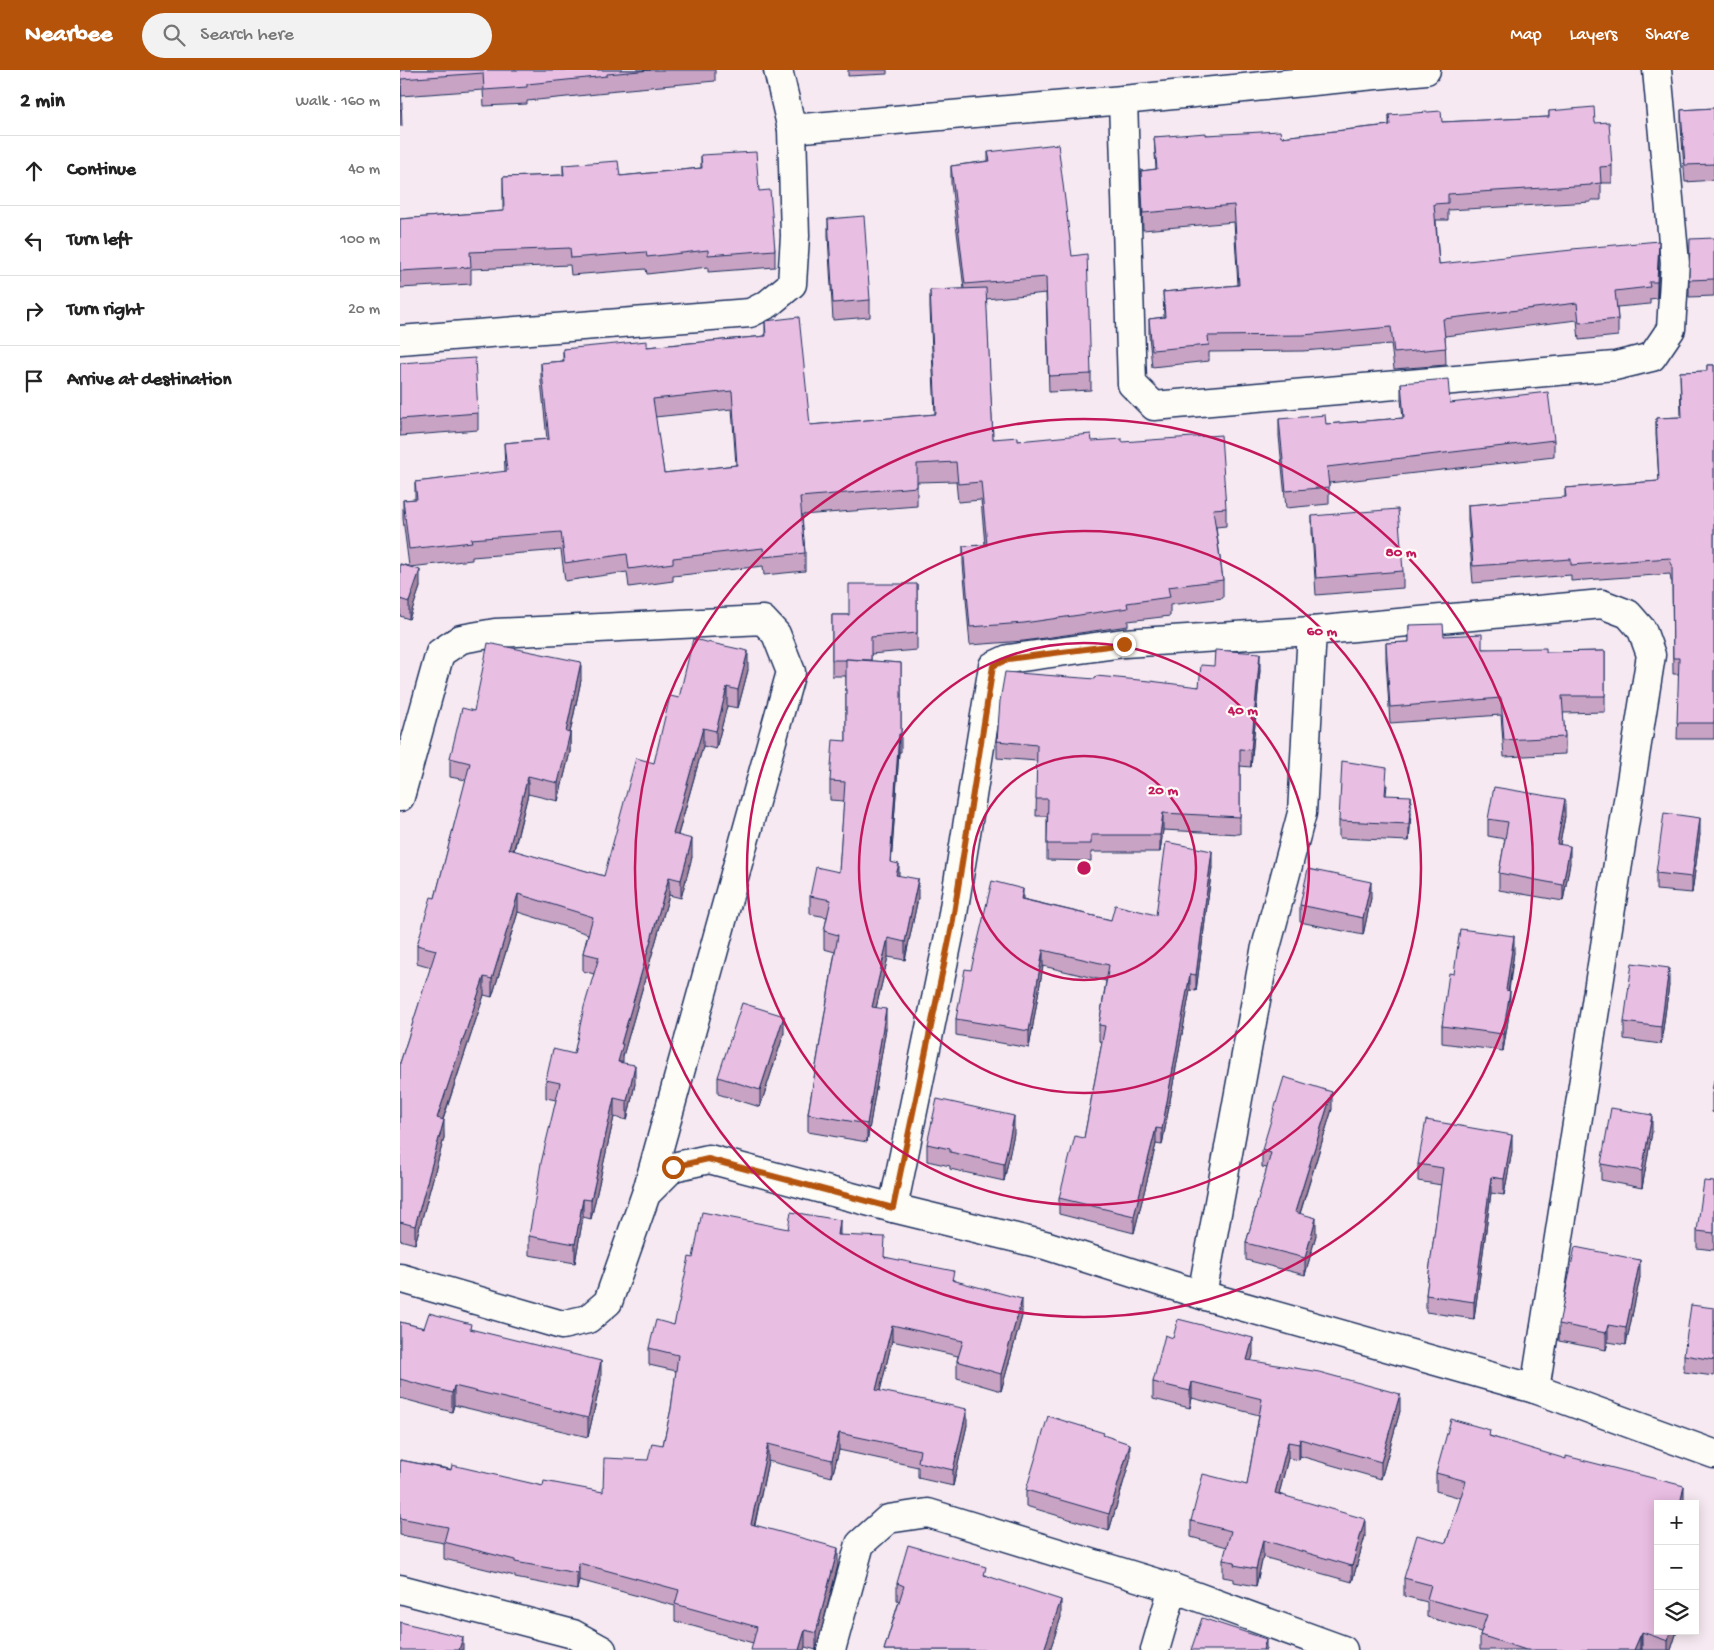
<!DOCTYPE html>
<meta charset="utf-8">
<style>
:root{--surface:#fff;--page:#f2f2f2;--text:#222;--muted:#767676;--line:#e0e0e0;--accent:#b45309}
body{margin:0;font-family:"Gochi Hand",sans-serif;background:var(--page);color:var(--text)}
.controls{position:absolute;right:15px;bottom:15px;display:grid;overflow:hidden;border-radius:0px;box-shadow:0 2px 12px #0003}
.controls button{width:45px;height:45px;display:grid;place-items:center;padding:0;border:0;border-bottom:1px solid var(--line);background:var(--surface);color:var(--text);font:25px sans-serif}
.stop{position:absolute;width:15px;height:15px;margin:-11px;border:4px solid #b45309;border-radius:50%;background:#fff}
.stop.end{background:#b45309;border-color:#fff;box-shadow:0 1px 5px #0008}
.list{margin:0;padding:0;list-style:none}
h2{display:flex;justify-content:space-between;align-items:center;height:65px;margin:0;padding:0 20px;font-size:21px}
h2 small{font-size:16px;font-weight:400;color:var(--muted)}
.list li{display:grid;grid-template-columns:32px 1fr auto;gap:15px;align-items:center;box-sizing:border-box;height:70px;padding:0 20px;border-top:1px solid var(--line)}
.list b{display:block;font-size:19px;white-space:nowrap}
.list em{font-size:16px;font-style:normal;color:var(--muted)}
.icon{flex:none;width:28px;height:28px;fill:none;stroke:currentColor;stroke-width:2;stroke-linecap:round;stroke-linejoin:round}
.map{position:relative;flex:none;width:1314px;height:1580px;overflow:hidden}
header{display:flex;align-items:center;gap:30px;box-sizing:border-box;height:70px;padding:0 25px;background:var(--accent);color:#fff}
header strong{font-size:24px}
nav{display:flex;gap:28px;margin-inline-start:auto;font-size:18px}
.search{width:350px;height:45px;background:var(--page);display:flex;align-items:center;gap:12px;box-sizing:border-box;padding:0 18px;border-radius:28px;color:var(--muted);font-size:19px}
main{display:flex}
aside{flex:1;background:var(--surface)}
.map>svg:first-child{display:block}
.lines{fill:none;stroke-linecap:round;stroke-linejoin:round}
.street-casing{stroke:#1b2f5e;stroke-width:31}
.street{stroke:#fdfcf7;stroke-width:28}
.wall{fill:#c8a3c3;stroke:#1b2f5e;fill-rule:evenodd}
.shaded-wall{fill:#a3859f;stroke:#1b2f5e}
.building{fill:#e9bee3;stroke:#1b2f5e;fill-rule:evenodd}
.route{stroke:#b45309;stroke-width:6}
.ring{fill:none;stroke:#c2185b;stroke-width:2.5}
.centre{fill:#c2185b;stroke:#fdfcf7;stroke-width:2.5}
.ring-label{font-size:15px;text-anchor:middle;font-weight:bold;fill:#c2185b;stroke:#fdfcf7;stroke-width:4.5;stroke-linejoin:round;paint-order:stroke}
</style>
<header>
<strong>Nearbee</strong>
<div class="search"><svg class="icon" aria-label="search" viewBox="0 0 24 24"><circle cx="10" cy="10" r="6"/><path d="M15 15l6 6"/></svg>Search here</div>
<nav><a>Map</a><a>Layers</a><a>Share</a></nav>
</header>
<main>
<aside>
<h2>2 min<small>Walk · 160 m</small></h2>
<ul class="list">
<li><svg class="icon" aria-label="ahead" viewBox="0 0 24 24"><path d="M12 20V5M6 11l6-6 6 6"/></svg><div><b>Continue</b></div><em>40 m</em></li>
<li><svg class="icon" aria-label="left" viewBox="0 0 24 24"><path d="M17 20v-9H6M10 6l-5 5 5 5"/></svg><div><b>Turn left</b></div><em>100 m</em></li>
<li><svg class="icon" aria-label="right" viewBox="0 0 24 24"><path d="M7 20v-9h11M14 6l5 5-5 5"/></svg><div><b>Turn right</b></div><em>20 m</em></li>
<li><svg class="icon" aria-label="arrive" viewBox="0 0 24 24"><path d="M6 21V4h12l-3 4 3 4H6"/></svg><div><b>Arrive at destination</b></div></li>
</ul>
</aside>
<div class="map">
<svg width="1314" height="1580" viewBox="0 0 1314 1580">
<rect width="100%" height="100%" fill="#f7e9f1"/>
<filter id="ink" filterUnits="userSpaceOnUse"><feTurbulence type="fractalNoise" baseFrequency=".02" numOctaves="2"/><feDisplacementMap in="SourceGraphic" scale="10" xChannelSelector="R" yChannelSelector="G"/><feConvolveMatrix kernelMatrix="1 2 1 2 8 2 1 2 1" color-interpolation-filters="sRGB"/></filter>
<g filter="url(#ink)">
<g class="lines">
<g class="street-casing">
<g id="street">
<path d="M723 30 732 314 754 336 1215 296 1252 287 1271 259 1275 193 1257 0"/>
<path d="M392 59 723 30 1026 0"/>
<path d="M0 270 350 243 368 234 392 214 395 166 392 59 378 0"/>
<path d="M0 727 40 583 61 569 95 563 363 550 376 564 391 602 247 1121"/>
<path d="M493 1138 551 856 593 596 608 589 724 573 912 561"/>
<path d="M0 1208 162 1255 188 1249 208 1232 246 1124 273 1097 309 1089 493 1138 645 1175 802 1225 1135 1319 1314 1384"/>
<path d="M802 1225 865 881 902 743 912 561 1202 534 1228 544 1242 560 1251 585 1135 1319"/>
<path d="M0 1519 173 1564 202 1580"/>
<path d="M431 1580 460 1474 488 1449 528 1443 773 1518 943 1580"/>
<path d="M755 1580 773 1518"/>
</g>
</g>
<use href="#street" class="street"/>
</g>
<g class="wall">
<path d="M0 0H315V11L207 21V23L127 31V34L84 36 83 20 1 26 2 56H0Z"/>
<path d="M448 0H487V4L448 6Z"/>
<path d="M1314 38V110L1285 112 1281 57V40Z"/>
<path d="M1149 41 1195 53 1212 96V113H1201V130H1191V132L1048 140V150H1036L1039 194 1259 188 1257 228 1250 229V234L1217 237 1218 249V266L1179 270 1177 250 1045 266 1046 295 994 299 991 274 903 281 809 282V291L752 297 749 266V249L764 247 763 222 838 215 834 152 743 160 741 101 756 99 754 67 806 65 881 67 989 55V45L1042 52 1149 47Z"/>
<path d="M588 82 672 186 691 304V320L649 322 646 223 586 229 593 369 618 371 722 372 826 438V456L816 457 823 510V528L770 535V546L728 551V556L624 571 570 575 563 494V476L585 475 581 430 558 432 556 411 517 412V436L402 445 405 483V501L364 505 363 496 273 506V511L229 517 227 502 165 511 161 480 72 487V490L10 497 20 517 9 549 0 546V494L9 496 3 449V430L15 429V412L105 402 104 373 147 369 141 311V293L163 291V279L247 277 365 266V251L410 355 535 344 530 238V220L564 219 551 113V96L588 91ZM332 339 336 395 264 403 255 347Z"/>
<path d="M301 85 359 121 375 180V197L308 202V197L247 204 246 199 171 205 170 195 71 199V214L0 218V149L103 141V107L163 105V95L220 106 301 98Z"/>
<path d="M428 149 470 230V247L433 250 428 166Z"/>
<path d="M1314 168V226L1289 227V210Z"/>
<path d="M0 293 78 343V360L0 366Z"/>
<path d="M1307 295H1314V669H1277L1279 604H1273L1272 511H1271L1270 504 1171 511V505L1073 513 1068 451V435L1165 428V418L1259 411 1256 365V348L1281 347 1280 302 1307 301Z"/>
<path d="M1001 313 1050 333 1154 370V387L929 413V434L886 438 879 366V349L926 354 1003 348 1001 330Z"/>
<path d="M912 446 1003 501V518L916 525 912 462Z"/>
<path d="M517 514V580L471 584V591L501 593V682H499L491 792 499 806 518 828 505 890 488 887 476 938 486 958 467 1072 408 1062V1044L435 882 424 879V861L427 847 410 844V826L439 802 444 731 430 730V711L446 671V606H432V545H449Z"/>
<path d="M1009 555 1044 566 1082 579 1146 582 1205 581V642L1163 643 1165 667V684L1104 687 1101 645 990 653 986 590V573L1009 572Z"/>
<path d="M348 600 338 638 327 636 316 679 303 676 278 765 292 787 281 828 269 825 223 986 222 992 235 1014 227 1050 214 1047 191 1149 183 1147 175 1193 129 1185V1166L156 1030 146 1028V1010L174 984 194 904 183 901V883L188 864 118 842 92 927 84 925 43 1050 44 1068 15 1174 0 1170V993L31 897 17 893V875L35 828 66 710 50 707V688L74 641 181 610 170 663V682L158 731 128 724 114 781 204 806 254 693 279 628Z"/>
<path d="M860 600 851 697 840 696V764L763 760 760 782H691V791L647 790V746H636L637 691 597 688V671Z"/>
<path d="M987 715 986 725 1011 743 1009 771 939 768V751Z"/>
<path d="M1165 746 1160 774 1170 793 1163 831 1099 820V803L1105 769 1088 766V749Z"/>
<path d="M1300 764 1292 823 1256 820V803Z"/>
<path d="M812 797 796 921 790 920 762 1075 756 1074 734 1163 659 1144V1128L684 1068 702 972 699 971V955L706 911 643 896 629 978 556 965V949L571 900 623 829 711 850 756 845Z"/>
<path d="M971 828 963 865 900 852V835Z"/>
<path d="M1114 882 1109 921 1110 938 1103 981 1042 973V956L1054 904Z"/>
<path d="M1269 915 1261 974 1224 969V952Z"/>
<path d="M384 963 360 1037 318 1024V1007Z"/>
<path d="M1314 1010V1043L1312 1042V1025Z"/>
<path d="M932 1039 900 1144 916 1165 905 1205 846 1190V1173L867 1098 862 1097V1080Z"/>
<path d="M1252 1062 1242 1118 1201 1110V1094Z"/>
<path d="M614 1063 604 1111 550 1099V1096L527 1091V1074Z"/>
<path d="M1112 1081 1104 1125 1091 1123 1074 1249 1026 1242V1225L1041 1115 1018 1111V1094Z"/>
<path d="M1314 1112V1180L1297 1178V1161Z"/>
<path d="M388 1159 440 1165 485 1187 554 1210 622 1246 601 1321 557 1308V1291L558 1286 492 1271 480 1321 567 1355 553 1416 518 1408V1397L439 1380 432 1407 368 1391 355 1455 438 1495 416 1580 405 1577 353 1573 275 1551V1536L179 1510 177 1520 115 1508V1506L44 1489V1473L0 1465V1390L143 1416 203 1422 248 1390 263 1375 271 1339 276 1301 249 1295V1278L274 1255 293 1188Z"/>
<path d="M1240 1207 1226 1275 1208 1272 1206 1280 1159 1271V1254Z"/>
<path d="M1314 1238V1306L1284 1302V1285Z"/>
<path d="M0 1252 24 1258 71 1260 201 1310 188 1367 54 1335 52 1342 0 1328Z"/>
<path d="M773 1268 853 1285 851 1291 1000 1341 981 1409 900 1386 899 1390 888 1388 879 1424 965 1466 952 1512 863 1487 856 1516 834 1512V1509L823 1507V1490L827 1477 791 1467V1451L847 1415 859 1345 792 1328 790 1338 753 1329V1312Z"/>
<path d="M704 1366 730 1390 709 1461 626 1436V1420Z"/>
<path d="M1090 1366 1284 1434H1258V1561H1277L1271 1580H1080V1565L1081 1562 1027 1547V1532L1004 1526V1508L1046 1473 1061 1428 1036 1421V1403Z"/>
<path d="M586 1505 661 1547 650 1580H484L499 1531 497 1530V1513Z"/>
</g>
<g class="shaded-wall">
<path d="M1259 171V188L1257 228V212Z"/>
<path d="M20 500V517L9 549V532Z"/>
<path d="M348 581V600L338 638V620Z"/>
<path d="M860 583V600L851 697V680Z"/>
<path d="M181 592V610L169 667 170 663V682L158 731V713L166 662Z"/>
<path d="M327 617V636L316 679V661Z"/>
<path d="M303 658V676L273 782V764Z"/>
<path d="M499 664V682L490 810V792Z"/>
<path d="M128 706V724L109 798V779Z"/>
<path d="M1011 726V743L1009 771V754Z"/>
<path d="M1165 729V746L1157 790V774Z"/>
<path d="M763 743V760L760 782V765Z"/>
<path d="M1300 748V764L1292 823V807Z"/>
<path d="M292 769V787L281 828V810Z"/>
<path d="M1170 776V793L1163 831V815Z"/>
<path d="M812 781V797L796 921V905Z"/>
<path d="M499 794V812L496 805Z"/>
<path d="M269 807V825L223 986V992H218L221 974Z"/>
<path d="M518 809V828L505 890V872Z"/>
<path d="M971 812V828L963 865V848Z"/>
<path d="M623 819V835L621 829Z"/>
<path d="M118 824V842L92 927V909Z"/>
<path d="M1114 866V882L1106 937V920Z"/>
<path d="M488 868V887L472 955V937Z"/>
<path d="M643 880V896L629 978V961Z"/>
<path d="M1269 898V915L1261 974V957Z"/>
<path d="M790 904V920L762 1075V1059Z"/>
<path d="M84 907V925L37 1067V1048Z"/>
<path d="M1110 921V938L1103 981V964Z"/>
<path d="M486 939V958L467 1072V1054Z"/>
<path d="M384 946V963L360 1037V1020Z"/>
<path d="M235 995V1014L227 1050V1031Z"/>
<path d="M932 1022V1039L895 1159V1142Z"/>
<path d="M214 1028V1047L191 1149V1130Z"/>
<path d="M1252 1045V1062L1242 1118V1101Z"/>
<path d="M614 1046V1063L604 1111V1094Z"/>
<path d="M44 1050V1068L15 1174V1156Z"/>
<path d="M756 1058V1074L734 1163V1146Z"/>
<path d="M1112 1065V1081L1104 1125V1109Z"/>
<path d="M1091 1107V1123L1074 1249V1232Z"/>
<path d="M183 1129V1147L175 1193V1174Z"/>
<path d="M916 1148V1165L905 1205V1188Z"/>
<path d="M440 1150V1167L438 1165Z"/>
<path d="M1240 1190V1207L1226 1275V1258Z"/>
<path d="M622 1229V1246L601 1321V1304Z"/>
<path d="M492 1255V1271L476 1337V1320Z"/>
<path d="M1208 1255V1272L1206 1280V1263Z"/>
<path d="M853 1268V1285L847 1307V1290Z"/>
<path d="M201 1291V1310L188 1367V1348Z"/>
<path d="M792 1312V1328L790 1338V1321Z"/>
<path d="M54 1316V1335L52 1342V1323Z"/>
<path d="M1000 1324V1341L981 1409V1392Z"/>
<path d="M567 1339V1355L553 1416V1400Z"/>
<path d="M439 1363V1380L432 1407V1390Z"/>
<path d="M900 1369V1386L899 1390V1374Z"/>
<path d="M888 1372V1388L875 1440V1423Z"/>
<path d="M368 1374V1391L351 1471V1454Z"/>
<path d="M730 1374V1390L709 1461V1444Z"/>
<path d="M1284 1416V1434H1280Z"/>
<path d="M965 1449V1466L952 1512V1496Z"/>
<path d="M863 1470V1487L856 1516V1499Z"/>
<path d="M438 1478V1495L416 1580V1563Z"/>
<path d="M179 1493V1510L177 1520V1503Z"/>
<path d="M661 1530V1547L650 1580H644Z"/>
<path d="M405 1560V1577L404 1580H399Z"/>
<path d="M1271 1561H1277L1271 1580H1268V1571Z"/>
<path d="M1242 1562V1580H1241V1566Z"/>
<path d="M1240 1566V1580H1234Z"/>
<path d="M63 1567V1580H59Z"/>
<path d="M866 1569V1580H863Z"/>
</g>
<g class="building">
<path d="M0 0H251L207 4V6L127 14V17L84 20 83 3 1 9 2 39 0 40Z"/>
<path d="M1194 37 1195 53 1209 52 1212 96 1200 97 1201 113 1191 114V115L1048 124V133L1034 134 1039 194 1172 180V179L1259 171 1257 212H1249L1250 217 1215 221 1218 249 1179 253 1177 233 1043 249 1046 278 994 283 991 257 903 265 808 266 809 275 752 280 749 249 765 247 763 222 839 215 834 135 743 143 741 101 757 99 754 67 806 63V65L880 61 881 67 990 55 989 45 1041 41 1042 52 1149 47V41Z"/>
<path d="M1314 38V94L1285 95 1281 40Z"/>
<path d="M658 74 672 186 687 184 691 304 649 306 646 207 565 214 551 96 590 91 588 82Z"/>
<path d="M356 82 359 121 370 120 375 180 308 185V180L247 187 246 182 171 188 170 178 70 182 71 197 0 201V149L104 141 103 107 164 105 163 95 218 91 220 106 302 98 301 85Z"/>
<path d="M464 146 470 230 433 233 428 149Z"/>
<path d="M1314 168V209L1289 210 1290 169Z"/>
<path d="M586 218 593 369 618 367V371L691 364 692 371 722 369V372L821 365 826 438 813 439 823 510 768 517 770 527 727 533 728 538 624 553 570 557 563 476 587 475 581 412 558 414 556 392 517 394V417L400 427 405 483 364 487 363 478 273 488V493L229 499 227 484 165 493 161 462 71 469 72 472 9 479 3 430 17 429 15 412 107 401 104 373 149 369 141 293 164 291 163 279 247 271V277L366 266 365 251 399 247 410 355 536 344 530 220ZM332 321 337 395 264 403 253 329Z"/>
<path d="M75 288 78 343 0 349V293Z"/>
<path d="M1307 295H1314V653H1277L1279 588H1273L1272 494H1271L1270 488 1171 495V489L1073 496 1068 435 1166 427 1165 418 1259 411 1256 348 1282 347 1280 302 1307 301Z"/>
<path d="M1048 309 1050 333 1148 322 1154 370 927 397 929 417 886 421 879 349 925 345 926 354 1004 348 1001 313Z"/>
<path d="M998 439 1003 501 916 508 912 446Z"/>
<path d="M0 494 20 500 9 532 0 529Z"/>
<path d="M449 514H517V563L471 567V590L446 589V590H432V545H449Z"/>
<path d="M1043 554 1044 566 1082 564V579L1146 578V582L1205 581V626H1162L1165 667 1104 670 1101 628 990 637 986 573 1009 572V555Z"/>
<path d="M293 569 348 581 338 620 327 617 316 661 303 658 273 764 292 769 281 810 269 807 221 974H223L218 992 235 995 227 1031 214 1028 191 1130 183 1129 175 1174 129 1166 141 1093 160 1013 146 1010 153 979 174 984 184 937 199 887 183 883 193 847 118 824 92 909 84 907 37 1048 44 1050 15 1156 0 1152V993L36 880 17 875 31 827 35 828 70 693 50 688 62 638 74 641 88 573 181 592 166 662 170 663 158 713 128 706 109 779 204 806 236 688 254 693 270 626 279 628Z"/>
<path d="M815 580 860 583 851 680 840 679V747L763 743 760 765H691V774H647L648 729H636L637 675 597 671 600 631 605 602 695 609 696 606 750 611 799 617 801 595 814 596Z"/>
<path d="M446 589 501 593V664H499L490 792 499 794 496 805 518 809 505 872 488 868 472 937 486 939 467 1054 408 1044 438 865 424 861 431 830 410 826 416 797 439 802 445 712 430 711 433 670 446 671Z"/>
<path d="M942 691 987 698 985 725 1011 726 1009 754 939 751Z"/>
<path d="M1094 717 1165 729 1157 774 1170 776 1163 815 1099 803 1108 752 1088 749Z"/>
<path d="M1264 743 1300 748 1292 807 1256 803Z"/>
<path d="M766 772 812 781 796 905 790 904 762 1059 756 1058 734 1146 659 1128 675 1066 684 1068 705 956 699 955 709 895 643 880 629 961 556 949 565 899 571 900 592 811 623 819 621 829 711 850 715 835 756 845Z"/>
<path d="M908 799 971 812 963 848 900 835Z"/>
<path d="M1060 859 1114 866 1106 920 1110 921 1103 964 1042 956 1049 903 1054 904Z"/>
<path d="M1232 893 1269 898 1261 957 1224 952Z"/>
<path d="M342 933 384 946 360 1020 318 1007Z"/>
<path d="M884 1007 932 1022 895 1142 916 1148 905 1188 846 1173 871 1083 862 1080Z"/>
<path d="M1314 1010V1026L1312 1025Z"/>
<path d="M537 1029 614 1046 604 1094 550 1082V1079L527 1074Z"/>
<path d="M1211 1038 1252 1045 1242 1101 1201 1094Z"/>
<path d="M1026 1050 1112 1065 1104 1109 1091 1107 1074 1232 1026 1225 1043 1098 1018 1094Z"/>
<path d="M1304 1111 1314 1112V1163L1297 1161Z"/>
<path d="M302 1142 388 1159 391 1142 440 1150 438 1165 485 1167 484 1187 554 1201 552 1210 622 1229 601 1304 557 1291 563 1271 492 1255 476 1320 567 1339 553 1400 518 1392 520 1380 439 1363 432 1390 368 1374 351 1454 438 1478 416 1563 405 1560 399 1580H351L357 1557 275 1534 279 1520 179 1493 177 1503 115 1492V1490L44 1472 48 1457 0 1448V1390L51 1400 52 1395 143 1416 144 1411 203 1422 204 1388 248 1390 252 1373 263 1375 271 1339 278 1285 249 1278 256 1250 274 1255 289 1187 293 1188Z"/>
<path d="M1175 1177 1240 1190 1226 1258 1208 1255 1206 1263 1159 1254Z"/>
<path d="M1291 1235 1314 1238V1290L1284 1285Z"/>
<path d="M29 1243 71 1254 70 1259 201 1291 188 1348 54 1316 52 1323 0 1309V1252L24 1258Z"/>
<path d="M778 1249 853 1268 847 1290 919 1302 1000 1324 981 1392 900 1369 899 1374 888 1372 875 1423 965 1449 952 1496 863 1470 856 1499 834 1495 835 1492 823 1490 831 1461 791 1451 803 1404 847 1415 862 1329 792 1312 790 1321 753 1312 765 1265 773 1268Z"/>
<path d="M648 1346 704 1363 703 1365 730 1374 709 1444 626 1420Z"/>
<path d="M1051 1349 1090 1360 1089 1366 1166 1389V1386L1284 1416 1280 1434H1258V1561H1271L1268 1571 1242 1562 1241 1566H1240L1234 1580H1126L1080 1565 1087 1545 1027 1529 1031 1515 1004 1508 1017 1465 1046 1473 1066 1411 1036 1403Z"/>
<path d="M508 1475 586 1497 584 1505 661 1530 644 1580H484L504 1516 497 1513Z"/>
<path d="M802 1548 866 1569 863 1580H791Z"/>
<path d="M0 1552 63 1567 59 1580H0Z"/>
</g>
</g>
<g class="lines" filter="url(#ink)">
<path class="route" d="M273 1097 308 1089 493 1138 552 856 593 596 608 589 724 574"/>
</g>
<g class="ring">
<circle cx="684" cy="798" r="112"/>
<circle cx="684" cy="798" r="225"/>
<circle cx="684" cy="798" r="337"/>
<circle cx="684" cy="798" r="449"/>
</g>
<circle cx="684" cy="798" r="8" class="centre"/>
<g class="ring-label">
<text x="1001" y="486">80 m</text>
<text x="922" y="565">60 m</text>
<text x="843" y="644">40 m</text>
<text x="763" y="724">20 m</text>
</g>
</svg>
<div class="controls">
<button>+</button>
<button>−</button>
<button><svg class="icon" aria-label="layers" viewBox="0 0 24 24"><path d="M12 4l9 5-9 5-9-5zM3 14l9 5 9-5"/></svg></button>
</div>
<div class="stop" style="left:273px;top:1097px"></div>
<div class="stop end" style="left:724px;top:574px"></div>
</div>
</main>
